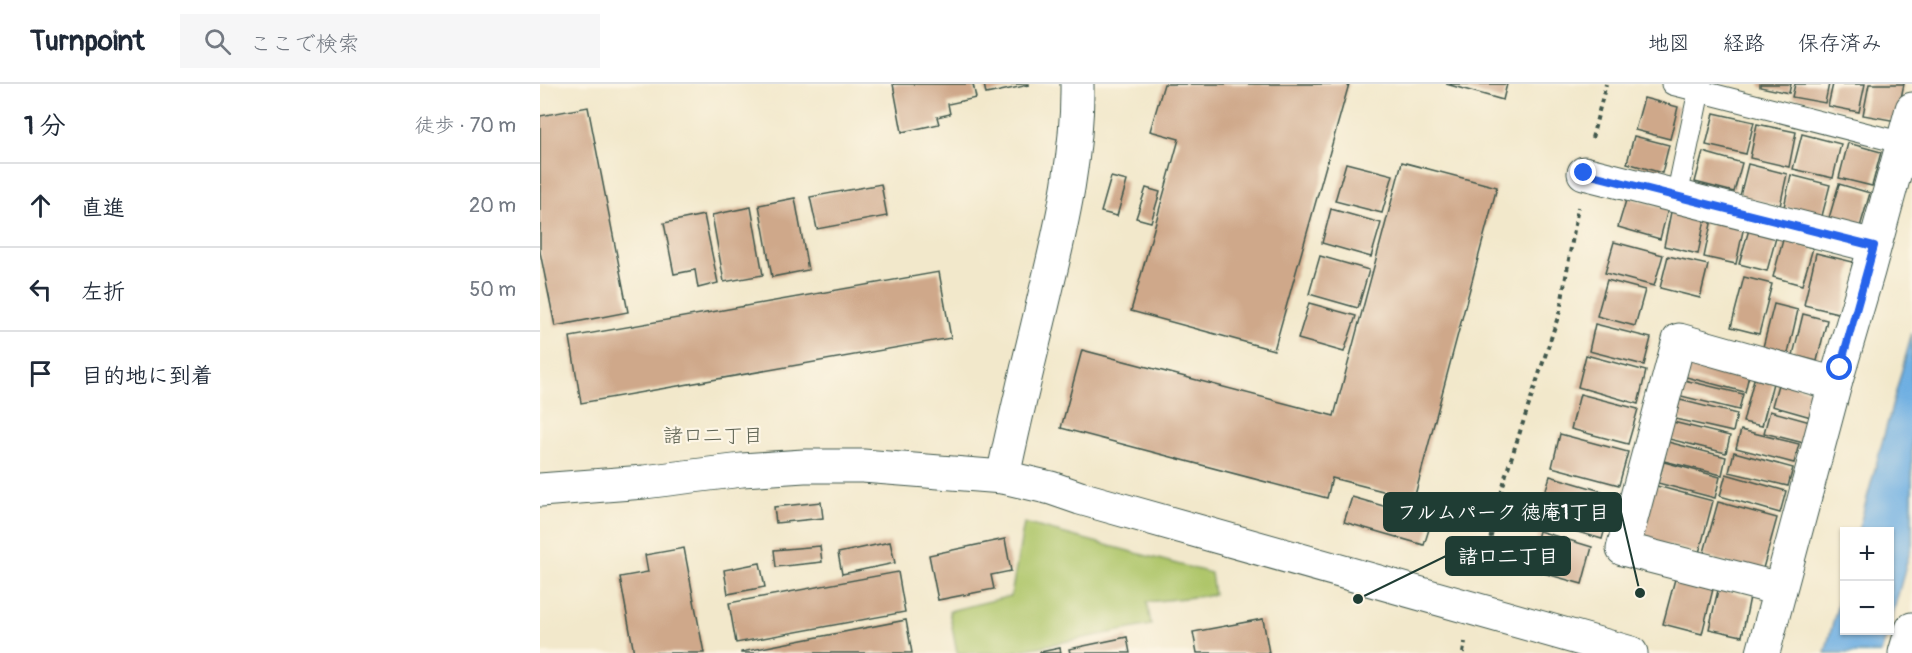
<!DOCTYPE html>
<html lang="ja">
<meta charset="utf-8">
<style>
:root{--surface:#fff;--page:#f6f6f7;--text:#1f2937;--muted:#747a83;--line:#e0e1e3}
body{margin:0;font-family:Pangolin,"Klee One",sans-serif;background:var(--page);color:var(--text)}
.controls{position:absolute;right:18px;bottom:18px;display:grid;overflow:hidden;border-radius:0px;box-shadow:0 2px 4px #0004}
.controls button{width:54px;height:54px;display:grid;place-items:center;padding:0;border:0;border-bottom:2px solid var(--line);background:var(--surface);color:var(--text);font:30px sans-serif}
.stop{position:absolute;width:18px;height:18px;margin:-14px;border:4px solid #2563eb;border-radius:50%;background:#fff}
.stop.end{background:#2563eb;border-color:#fff;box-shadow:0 2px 6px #0008}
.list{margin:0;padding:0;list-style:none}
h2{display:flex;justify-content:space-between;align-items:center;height:78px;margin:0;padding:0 24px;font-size:26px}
h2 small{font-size:20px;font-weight:400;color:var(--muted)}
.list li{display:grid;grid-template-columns:39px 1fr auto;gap:18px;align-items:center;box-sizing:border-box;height:84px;padding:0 24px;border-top:2px solid var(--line)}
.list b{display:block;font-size:22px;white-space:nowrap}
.list em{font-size:20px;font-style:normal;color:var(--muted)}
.icon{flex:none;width:33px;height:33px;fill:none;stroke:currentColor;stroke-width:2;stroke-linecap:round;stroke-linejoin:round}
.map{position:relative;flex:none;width:1372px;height:569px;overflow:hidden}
header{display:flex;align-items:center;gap:36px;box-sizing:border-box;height:84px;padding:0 30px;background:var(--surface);border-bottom:2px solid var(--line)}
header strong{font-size:28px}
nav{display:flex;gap:33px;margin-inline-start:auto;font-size:21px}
.search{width:420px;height:54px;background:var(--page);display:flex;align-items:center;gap:15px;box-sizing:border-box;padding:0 21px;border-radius:0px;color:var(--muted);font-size:22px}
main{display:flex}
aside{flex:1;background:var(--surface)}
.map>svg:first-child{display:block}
.green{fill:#afc66a;stroke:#67824f;stroke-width:1.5}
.water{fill:#6eafe2;stroke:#46768b;stroke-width:1.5}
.building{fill:#cfa88a}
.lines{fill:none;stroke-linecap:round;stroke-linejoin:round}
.service-casing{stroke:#3f574b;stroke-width:23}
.minor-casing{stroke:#3f574b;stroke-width:35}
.tertiary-casing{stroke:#3f574b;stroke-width:35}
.path{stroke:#3f574b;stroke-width:4;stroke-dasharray:4.5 4.5;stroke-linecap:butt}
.service{stroke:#fff;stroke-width:21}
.minor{stroke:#fff;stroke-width:33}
.tertiary{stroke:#fff;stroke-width:33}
.route{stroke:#2563eb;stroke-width:8}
.labels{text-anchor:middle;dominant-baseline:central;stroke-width:4.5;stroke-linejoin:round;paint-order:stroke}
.neighbourhood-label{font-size:20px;fill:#5d6252;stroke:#fcf5e5}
.leader{fill:none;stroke:#1f3d34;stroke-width:2}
.callout-dot{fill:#1f3d34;stroke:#fcf5e5;stroke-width:2}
.callout{fill:#1f3d34;stroke:#1f3d34;stroke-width:2}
.callout-label{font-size:20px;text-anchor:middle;font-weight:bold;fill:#fff}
</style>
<header>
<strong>Turnpoint</strong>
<div class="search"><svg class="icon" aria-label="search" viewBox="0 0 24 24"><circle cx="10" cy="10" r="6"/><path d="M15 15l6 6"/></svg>ここで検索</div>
<nav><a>地図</a><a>経路</a><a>保存済み</a></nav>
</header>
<main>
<aside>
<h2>1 分<small>徒歩 · 70 m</small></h2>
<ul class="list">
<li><svg class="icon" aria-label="ahead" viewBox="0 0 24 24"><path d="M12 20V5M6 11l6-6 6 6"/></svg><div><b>直進</b></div><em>20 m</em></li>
<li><svg class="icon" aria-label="left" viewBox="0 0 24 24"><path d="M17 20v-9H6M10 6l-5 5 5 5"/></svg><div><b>左折</b></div><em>50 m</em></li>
<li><svg class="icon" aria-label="arrive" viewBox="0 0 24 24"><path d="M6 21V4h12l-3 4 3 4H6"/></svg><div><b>目的地に到着</b></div></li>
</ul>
</aside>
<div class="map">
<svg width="1372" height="569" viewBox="0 0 1372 569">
<rect width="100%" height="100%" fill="#fcf5e5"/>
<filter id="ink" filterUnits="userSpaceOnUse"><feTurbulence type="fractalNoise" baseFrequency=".0167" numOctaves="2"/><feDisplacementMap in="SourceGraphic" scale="12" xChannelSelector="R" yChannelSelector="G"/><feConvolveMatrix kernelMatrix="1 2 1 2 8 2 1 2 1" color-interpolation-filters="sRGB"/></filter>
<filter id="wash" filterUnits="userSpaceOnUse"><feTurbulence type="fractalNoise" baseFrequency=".008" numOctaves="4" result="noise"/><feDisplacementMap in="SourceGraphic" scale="24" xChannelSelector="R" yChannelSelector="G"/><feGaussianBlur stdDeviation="1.35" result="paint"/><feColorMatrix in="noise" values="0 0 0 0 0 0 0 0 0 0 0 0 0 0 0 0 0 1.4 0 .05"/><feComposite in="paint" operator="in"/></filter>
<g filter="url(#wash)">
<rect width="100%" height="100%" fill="#f2e8cb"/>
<path class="green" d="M484 439 671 489 674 511 607 518 611 541 467 569H417L409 527 471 512Z"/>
<g class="water">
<path d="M1372 249V460L1350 540V448L1318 447Z"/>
<path d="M1304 496V546L1348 547 1341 569H1285Z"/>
</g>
<g id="blocks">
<g class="building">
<path d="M353 0H433L436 14 408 20 410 30 397 33 399 40 362 48Z"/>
<path d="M444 0H489V1L446 10Z"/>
<path d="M624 0H809L734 266 591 227 639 55 610 47Z"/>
<path d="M906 0H967L963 16Z"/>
<path d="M1220 0H1251L1249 9 1220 3Z"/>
<path d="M1255 0H1289L1285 19 1252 13Z"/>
<path d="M1293 0H1325L1319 28 1288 22Z"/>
<path d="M1329 0H1364L1356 37 1323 31Z"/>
<path d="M1104 14 1138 23 1130 55 1095 46Z"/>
<path d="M48 23 88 228 15 242 0 168V32Z"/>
<path d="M1174 29 1214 38 1206 70 1166 61Z"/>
<path d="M1217 40 1256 48 1249 83 1210 74Z"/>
<path d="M1262 50 1301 60 1293 94 1253 85Z"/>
<path d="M1094 52 1129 61 1122 89 1087 79Z"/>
<path d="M1308 59 1341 68 1332 102 1299 94Z"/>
<path d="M1163 68 1202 79 1194 108 1155 98Z"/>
<path d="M862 78 957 103 874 415 792 394 787 414 521 344 542 266 794 332Z"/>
<path d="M806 79 853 91 842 129 795 117Z"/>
<path d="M1208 80 1247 90 1240 122 1200 112Z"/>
<path d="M1251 91 1290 101 1282 132 1244 123Z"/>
<path d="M571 93 587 97 577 132 561 128Z"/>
<path d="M341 100 347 132 277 145 270 113Z"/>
<path d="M1299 100 1330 109 1320 143 1289 134Z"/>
<path d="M606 104 620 108 611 138 596 134Z"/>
<path d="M1087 113 1128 125 1120 155 1078 143Z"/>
<path d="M255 114 268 186 232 193 219 121Z"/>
<path d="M211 123 223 191 184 198 172 131Z"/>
<path d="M791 125 841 139 831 173 782 159Z"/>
<path d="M1131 128 1165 135 1158 170 1124 162Z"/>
<path d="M164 131 178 199 158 204 155 186 134 190 124 139Z"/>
<path d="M1172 135 1204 142 1196 180 1164 173Z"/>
<path d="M1210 142 1237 150 1227 187 1199 180Z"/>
<path d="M1243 156 1273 164 1262 201 1233 193Z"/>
<path d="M1074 158 1123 171 1114 202 1065 189Z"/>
<path d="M1276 169 1313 178 1302 230 1264 221Z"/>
<path d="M780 172 829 186 818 224 769 210Z"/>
<path d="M1128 172 1168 181 1160 214 1120 204Z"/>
<path d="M399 188 411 254 41 319 30 253Z"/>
<path d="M1204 193 1232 200 1219 250 1191 243Z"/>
<path d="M1067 196 1105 206 1095 242 1057 232Z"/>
<path d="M769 219 816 232 804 268 758 255Z"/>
<path d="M1234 220 1258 226 1248 269 1223 263Z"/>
<path d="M1263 230 1287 236 1277 277 1253 271Z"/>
<path d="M1055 240 1111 254 1104 281 1049 267Z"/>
<path d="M1046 271 1106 287 1098 320 1038 303Z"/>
<path d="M1150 276 1209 291 1205 308 1146 293Z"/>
<path d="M1214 295 1233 299 1222 342 1203 338Z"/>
<path d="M1144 296 1203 310 1199 326 1141 312Z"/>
<path d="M1239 297 1279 309 1271 333 1232 322Z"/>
<path d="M1040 310 1098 325 1088 360 1031 345Z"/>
<path d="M1140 316 1197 330 1193 348 1135 335Z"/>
<path d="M1230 327 1270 338 1264 359 1224 349Z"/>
<path d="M1133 338 1190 352 1186 369 1129 355Z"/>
<path d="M1201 346 1259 360 1254 379 1196 364Z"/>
<path d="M1020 350 1088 368 1079 401 1012 383Z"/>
<path d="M1128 358 1186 373 1182 391 1124 377Z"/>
<path d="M1194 368 1253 384 1248 402 1189 388Z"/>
<path d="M1124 378 1180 393 1175 414 1118 399Z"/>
<path d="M1186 390 1246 407 1240 429 1180 412Z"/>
<path d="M1010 392 1075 411 1062 455 997 436Z"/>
<path d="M1113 401 1173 417 1159 469 1100 454Z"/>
<path d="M812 413 892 436 884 461 804 438Z"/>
<path d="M281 418 283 434 236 439 234 423Z"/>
<path d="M1178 418 1237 434 1222 488 1163 472Z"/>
<path d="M999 447 1052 463 1042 500 989 485Z"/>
<path d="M465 455 471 487 451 491 454 505 398 516 389 471Z"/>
<path d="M350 458 355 479 302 490 298 469Z"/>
<path d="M280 462 282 478 236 483 234 466Z"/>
<path d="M144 464 164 569H94L80 493 108 488 105 471Z"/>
<path d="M220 479 225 503 188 510 184 486Z"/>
<path d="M358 488 365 528 196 559 189 519Z"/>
<path d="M1135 495 1173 505 1162 550 1123 540Z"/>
<path d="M1178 506 1210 513 1202 552 1169 545Z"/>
<path d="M723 535 729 569H657L653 548Z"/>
<path d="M366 536 372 569H201V568Z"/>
<path d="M587 553 590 569H530L529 565Z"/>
<path d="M520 564 521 569H500V568Z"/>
</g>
</g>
</g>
<g filter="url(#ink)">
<use href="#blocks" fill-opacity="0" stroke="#3f574b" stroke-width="1.5"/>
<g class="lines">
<g class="service-casing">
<g id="service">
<path d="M1132 0 1363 59"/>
<path d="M1137 112 1159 7"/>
</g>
</g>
<g class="minor-casing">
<g id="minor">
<path d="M1044 89 1334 162"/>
<path d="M463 393C476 329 492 266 507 202 523 136 538 68 537 0"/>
<path d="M0 406 104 398 202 386 264 382H323L463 393 511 404 540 414 1091 569"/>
<path d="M1239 505 1083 465 1139 256 1295 300"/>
<path d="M1365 569 1372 545"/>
</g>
</g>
<g class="tertiary-casing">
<path id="tertiary" d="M1223 569 1295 300 1328 187 1372 25"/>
</g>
<g class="path">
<path d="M1052 54 1066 0"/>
<path d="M942 489 966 390 1020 227 1038 123"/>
<path d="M923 569 925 558"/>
</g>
<use href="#service" class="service"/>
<use href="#minor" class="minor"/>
<use href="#tertiary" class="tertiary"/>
</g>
</g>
<g class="lines" filter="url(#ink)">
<path class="route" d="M1044 89 1334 162 1300 284"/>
</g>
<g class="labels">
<g class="neighbourhood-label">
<text x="173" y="351">諸口二丁目</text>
</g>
</g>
<path class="leader" d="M1100 509L1081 428M818 515L906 472"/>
<g class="callout-dot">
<circle cx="1100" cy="509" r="6"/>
<circle cx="818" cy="515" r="6"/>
</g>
<g class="callout">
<rect x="844" y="409" width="237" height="38" rx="6"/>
<rect x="906" y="453" width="124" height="38" rx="6"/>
</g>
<g class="callout-label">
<text x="963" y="435">フルムパーク 徳庵1丁目</text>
<text x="968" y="479">諸口二丁目</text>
</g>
</svg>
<div class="controls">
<button>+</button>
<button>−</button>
</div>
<div class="stop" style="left:1300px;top:284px"></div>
<div class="stop end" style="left:1044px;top:89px"></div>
</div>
</main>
